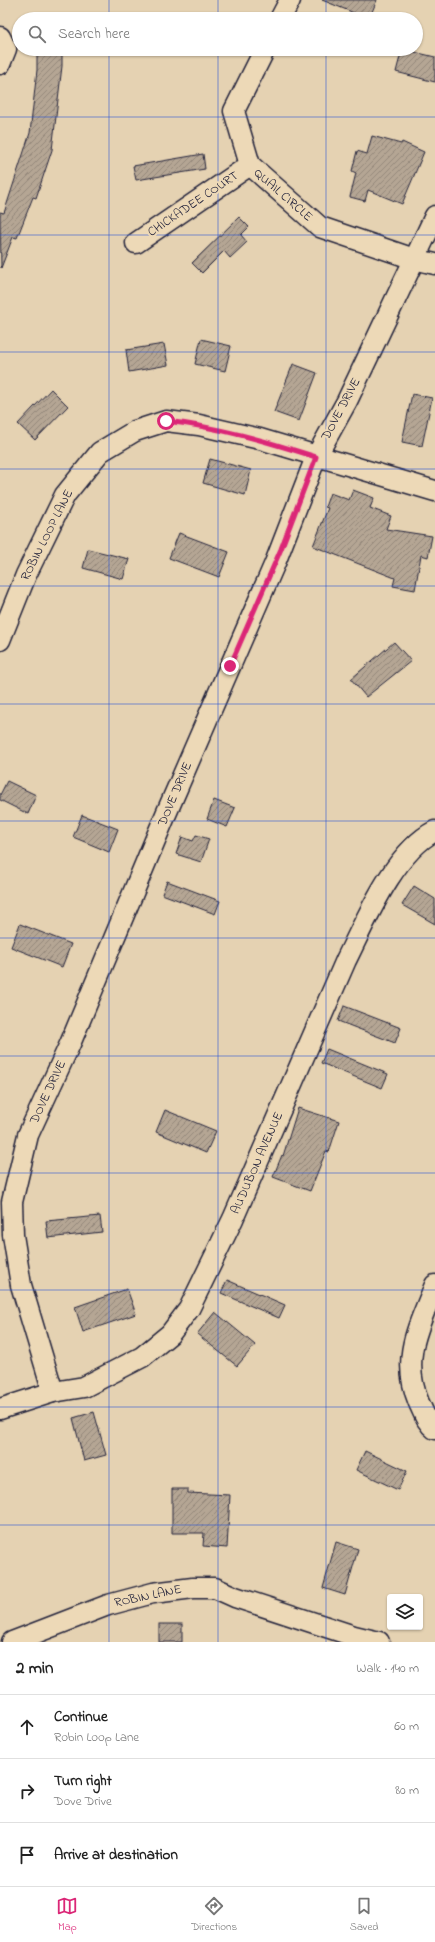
<!DOCTYPE html>
<meta charset="utf-8">
<style>
:root{--surface:#fff;--page:#f2f2f2;--text:#222;--muted:#767676;--line:#e0e0e0;--accent:#db2777}
body{margin:0;font-family:"Indie Flower",sans-serif;background:var(--page);color:var(--text)}
.controls{position:absolute;right:12px;bottom:12px;display:grid;overflow:hidden;border-radius:4px;box-shadow:0 1px 3px #0004}
.controls button{width:36px;height:36px;display:grid;place-items:center;padding:0;border:0;border-bottom:1px solid var(--line);background:var(--surface);color:var(--text);font:20px sans-serif}
.stop{position:absolute;width:12px;height:12px;margin:-9px;border:3px solid #db2777;border-radius:50%;background:#fff}
.stop.end{background:#db2777;border-color:#fff;box-shadow:0 1px 4px #0008}
.list{margin:0;padding:0;list-style:none}
h2{display:flex;justify-content:space-between;align-items:center;height:52px;margin:0;padding:0 16px;font-size:17px}
h2 small{font-size:13px;font-weight:400;color:var(--muted)}
.list li{display:grid;grid-template-columns:26px 1fr auto;gap:12px;align-items:center;box-sizing:border-box;height:64px;padding:0 16px;border-top:1px solid var(--line)}
.list b{display:block;font-size:15px;white-space:nowrap}
.list p{margin:0;font-size:13px;white-space:nowrap;color:var(--muted)}
.list em{font-size:13px;font-style:normal;color:var(--muted)}
.icon{flex:none;width:22px;height:22px;fill:none;stroke:currentColor;stroke-width:2;stroke-linecap:round;stroke-linejoin:round}
.map{position:relative;flex:none;width:435px;height:1642px;overflow:hidden}
.search{position:absolute;background:var(--surface);box-shadow:0 1px 3px #0004;left:12px;right:12px;top:12px;height:44px;display:flex;align-items:center;gap:10px;box-sizing:border-box;padding:0 14px;border-radius:22px;color:var(--muted);font-size:15px}
.sheet{height:244px;background:var(--surface)}
nav{display:flex;justify-content:space-around;align-items:center;box-sizing:border-box;height:56px;border-top:1px solid var(--line);background:var(--surface);font-size:11px;color:var(--muted)}
nav a{display:grid;justify-items:center;gap:2px}
nav .on{color:var(--accent)}
.map>svg:first-child{display:block}
.building{fill:url(#building-hatch);stroke:#22223b}
.lines{fill:none;stroke-linecap:round;stroke-linejoin:round}
.minor-casing{stroke:#22223b;stroke-width:23}
.minor{stroke:#edd9b7;stroke-width:20}
.route{stroke:#db2777;stroke-width:5}
.grid{fill:none;stroke:#1d4ed8;stroke-width:1;stroke-opacity:0.55}
.labels{text-anchor:middle;dominant-baseline:central;stroke-width:4;stroke-linejoin:round;paint-order:stroke}
.street-label{font-size:13px;fill:#22223b;stroke:#edd9b7}
</style>
<div class="map">
<svg width="435" height="1642" viewBox="0 0 435 1642">
<defs>
<pattern id="building-hatch" width="6" height="6" patternUnits="userSpaceOnUse"><rect width="6" height="6" fill="#b5a694"/><path d="M-1 1l2-2M0 6l6-6M5 7l2-2" fill="none" stroke="#93877a"/></pattern>
</defs>
<rect width="100%" height="100%" fill="#e5d2b2"/>
<filter id="ink" filterUnits="userSpaceOnUse"><feTurbulence type="fractalNoise" baseFrequency=".025" numOctaves="2"/><feDisplacementMap in="SourceGraphic" scale="8" xChannelSelector="R" yChannelSelector="G"/><feConvolveMatrix kernelMatrix="1 2 1 2 8 2 1 2 1" color-interpolation-filters="sRGB"/></filter>
<g filter="url(#ink)">
<g class="building">
<path d="M322 0H377L369 19Z"/>
<path d="M37 49H62V66L52 150 36 198 33 197 17 238 13 237 1 268 0 212 4 213 30 133 37 70Z"/>
<path d="M402 49 435 57V82L396 72Z"/>
<path d="M372 136 401 144 402 142 424 152 402 204 368 190 365 201 350 197 356 173 352 171 357 151 367 154Z"/>
<path d="M203 154 205 169 136 180 133 166Z"/>
<path d="M239 217 249 227 241 235 247 242 230 258 224 251 202 273 192 263Z"/>
<path d="M201 339 231 346 225 371 195 364Z"/>
<path d="M164 344 168 365 129 372 126 350Z"/>
<path d="M293 364 317 373 299 421 274 412Z"/>
<path d="M51 389 68 406 35 440 18 424Z"/>
<path d="M412 394 432 398 422 446 402 442Z"/>
<path d="M210 459 251 470 245 495 203 483Z"/>
<path d="M353 490 374 498 370 508 391 516 386 529 432 536 428 557 421 555 415 590 393 586 395 578 313 546 328 508 325 507 330 493 349 500Z"/>
<path d="M179 533 229 552 219 577 169 558Z"/>
<path d="M88 549 129 559 123 579 83 568Z"/>
<path d="M394 642 411 661 366 697 351 679Z"/>
<path d="M7 781 36 795 28 814 0 800V795Z"/>
<path d="M214 800 235 808 227 827 207 819Z"/>
<path d="M82 815 118 829 109 852 73 837Z"/>
<path d="M196 835 209 839 201 862 176 854 182 837 193 841Z"/>
<path d="M167 881 220 901 215 914 162 894Z"/>
<path d="M414 886 435 899V924L402 905Z"/>
<path d="M20 924 71 944 62 967 11 947Z"/>
<path d="M344 1006 401 1028 395 1043 338 1021Z"/>
<path d="M327 1049 388 1074 382 1088 321 1063Z"/>
<path d="M298 1108 339 1121 329 1152 326 1151 310 1191 273 1177 282 1155 283 1156Z"/>
<path d="M165 1110 216 1131 206 1153 156 1132Z"/>
<path d="M100 1216 102 1232 48 1238 46 1221Z"/>
<path d="M227 1280 285 1305 279 1318 221 1293Z"/>
<path d="M127 1289 136 1314 83 1332 75 1307Z"/>
<path d="M215 1312 255 1345 237 1366 197 1334Z"/>
<path d="M94 1412 106 1455 84 1461 73 1418Z"/>
<path d="M365 1451 407 1471 398 1490 356 1470Z"/>
<path d="M172 1489H188V1493L230 1495 227 1548 203 1546 204 1533H172Z"/>
<path d="M336 1542 358 1549 345 1595 323 1588Z"/>
<rect x="159" y="1624" width="23" height="18"/>
</g>
<g class="lines">
<g class="minor-casing">
<g id="minor">
<path d="M280 19 290 0"/>
<path d="M0 37 6 49 0 64"/>
<path d="M265 49 234 111 250 165 320 227 414 259 435 264"/>
<path d="M136 243 250 165"/>
<path d="M0 640 26 575 65 495 100 452 135 431 166 421 199 425 260 439 435 491"/>
<path d="M435 1285C419 1326 400 1358 419 1403 424 1413 426 1422 435 1429"/>
<path d="M53 1392 21 1285 13 1235 12 1202 28 1135 70 1044 166 814 275 563 316 457 347 401 435 216"/>
<path d="M0 1409 53 1392 84 1387 142 1357 170 1334 189 1309 233 1219 346 960C366 920 394 852 435 831"/>
<path d="M12 1642 108 1605 153 1593 193 1588H215L235 1597 354 1636 379 1642"/>
</g>
</g>
<use href="#minor" class="minor"/>
</g>
</g>
<g class="lines" filter="url(#ink)">
<path class="route" d="M166 421C218 427 266 441 316 457L281 549 230 666"/>
</g>
<path class="grid" d="M109 0V19M218 0V19M326 0V19M109 49V1642M218 49V1642M326 49V1642M0 117H435M0 235H435M0 352H435M0 469H435M0 586H435M0 704H435M0 821H435M0 938H435M0 1056H435M0 1173H435M0 1290H435M0 1407H435M0 1525H435"/>
<g class="labels">
<g class="street-label">
<text transform="translate(283 195) rotate(41)">QUAIL CIRCLE</text>
<text transform="translate(193 204) rotate(-34)">CHICKADEE COURT</text>
<text transform="translate(341 409) rotate(-62)">DOVE DRIVE</text>
<text transform="translate(47 535) rotate(-63)">ROBIN LOOP LANE</text>
<text transform="translate(175 794) rotate(-67)">DOVE DRIVE</text>
<text transform="translate(48 1092) rotate(-65)">DOVE DRIVE</text>
<text transform="translate(257 1163) rotate(-66)">AUDUBON AVENUE</text>
<text transform="translate(148 1596) rotate(-12)">ROBIN LANE</text>
</g>
</g>
</svg>
<div class="controls">
<button><svg class="icon" aria-label="layers" viewBox="0 0 24 24"><path d="M12 4l9 5-9 5-9-5zM3 14l9 5 9-5"/></svg></button>
</div>
<div class="stop" style="left:166px;top:421px"></div>
<div class="stop end" style="left:230px;top:666px"></div>
<div class="search"><svg class="icon" aria-label="search" viewBox="0 0 24 24"><circle cx="10" cy="10" r="6"/><path d="M15 15l6 6"/></svg>Search here</div>
</div>
<section class="sheet">
<h2>2 min<small>Walk · 140 m</small></h2>
<ul class="list">
<li><svg class="icon" aria-label="ahead" viewBox="0 0 24 24"><path d="M12 20V5M6 11l6-6 6 6"/></svg><div><b>Continue</b><p>Robin Loop Lane</p></div><em>60 m</em></li>
<li><svg class="icon" aria-label="right" viewBox="0 0 24 24"><path d="M7 20v-9h11M14 6l5 5-5 5"/></svg><div><b>Turn right</b><p>Dove Drive</p></div><em>80 m</em></li>
<li><svg class="icon" aria-label="arrive" viewBox="0 0 24 24"><path d="M6 21V4h12l-3 4 3 4H6"/></svg><div><b>Arrive at destination</b></div></li>
</ul>
</section>
<nav>
<a class="on"><svg class="icon" aria-label="map" viewBox="0 0 24 24"><path d="M3 6l6-2 6 2 6-2v14l-6 2-6-2-6 2zM9 4v14M15 6v14"/></svg>Map</a>
<a><svg class="icon" aria-label="directions" viewBox="0 0 24 24"><path d="M12 3l9 9-9 9-9-9zM9 14v-3h6M13 9l2 2-2 2"/></svg>Directions</a>
<a><svg class="icon" aria-label="saved" viewBox="0 0 24 24"><path d="M7 4h10v16l-5-4-5 4z"/></svg>Saved</a>
</nav>
